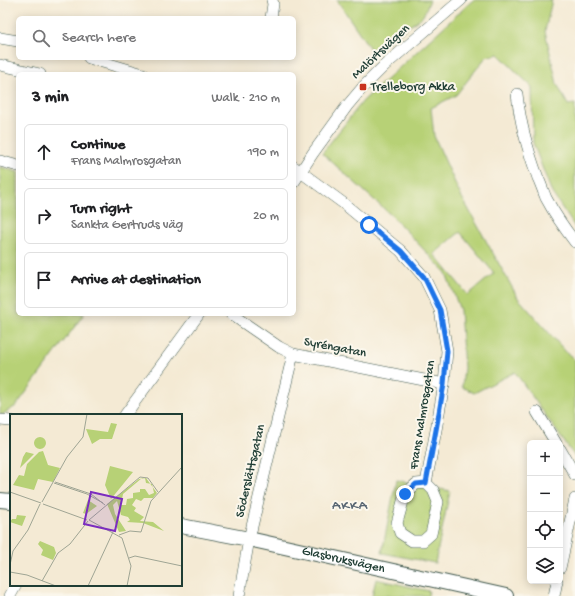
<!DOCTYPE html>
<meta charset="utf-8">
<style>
:root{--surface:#fff;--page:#f6f6f6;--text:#202124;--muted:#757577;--line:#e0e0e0}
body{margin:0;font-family:"Gochi Hand",sans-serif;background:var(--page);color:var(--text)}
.controls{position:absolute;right:12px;bottom:12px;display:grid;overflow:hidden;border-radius:6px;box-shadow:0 2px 10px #0003}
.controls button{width:36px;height:36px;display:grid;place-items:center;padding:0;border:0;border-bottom:1px solid var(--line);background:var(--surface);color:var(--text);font:20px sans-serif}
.stop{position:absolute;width:12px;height:12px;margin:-9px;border:3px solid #1a73e8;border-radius:50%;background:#fff}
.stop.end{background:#1a73e8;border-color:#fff;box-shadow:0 1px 4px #0008}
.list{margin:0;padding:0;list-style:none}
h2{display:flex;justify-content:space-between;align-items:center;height:52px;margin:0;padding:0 16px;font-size:17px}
h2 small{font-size:13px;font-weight:400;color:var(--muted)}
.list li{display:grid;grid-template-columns:26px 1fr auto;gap:12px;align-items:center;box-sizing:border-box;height:56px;margin:0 8px 8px;padding:0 8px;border:1px solid var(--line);border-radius:6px}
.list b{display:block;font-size:15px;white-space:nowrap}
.list p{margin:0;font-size:13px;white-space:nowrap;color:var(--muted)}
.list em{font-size:13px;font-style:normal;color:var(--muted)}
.icon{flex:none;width:22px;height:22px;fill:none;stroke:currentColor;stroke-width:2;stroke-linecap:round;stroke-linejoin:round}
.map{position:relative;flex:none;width:575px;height:596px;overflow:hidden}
.search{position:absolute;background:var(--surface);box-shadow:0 2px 10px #0003;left:16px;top:16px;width:280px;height:44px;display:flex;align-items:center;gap:10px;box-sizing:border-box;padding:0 14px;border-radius:6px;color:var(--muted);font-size:15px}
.panel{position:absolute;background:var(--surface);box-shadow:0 2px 10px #0003;left:16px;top:72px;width:280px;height:244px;border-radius:6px}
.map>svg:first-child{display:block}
.green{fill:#b7d176;stroke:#6b8755;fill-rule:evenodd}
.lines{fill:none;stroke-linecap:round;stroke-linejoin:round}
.minor-casing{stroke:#3f574c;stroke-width:12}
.major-casing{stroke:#3f574c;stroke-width:16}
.minor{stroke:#fff;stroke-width:11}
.major{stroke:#fff;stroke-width:14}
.route{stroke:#1a73e8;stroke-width:5}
.poi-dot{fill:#c8321e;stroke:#fbf7ec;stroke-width:1.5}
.labels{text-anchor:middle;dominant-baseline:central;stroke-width:4;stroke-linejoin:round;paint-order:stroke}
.street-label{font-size:13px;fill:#1f3d34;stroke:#fbf7ec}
.poi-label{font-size:13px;fill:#1f3d34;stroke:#fbf7ec;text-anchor:start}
.neighbourhood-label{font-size:14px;letter-spacing:1px;fill:#586673;stroke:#fbf7ec}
.inset-road{fill:none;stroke:#9fa594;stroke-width:1}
.view{fill:#7b2cbf;fill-opacity:0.15;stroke:#7b2cbf;stroke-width:2}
.inset-edge{fill:none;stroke:#1f3d34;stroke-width:2}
</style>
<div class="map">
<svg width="575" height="596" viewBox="0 0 575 596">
<rect width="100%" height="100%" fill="#fbf7ec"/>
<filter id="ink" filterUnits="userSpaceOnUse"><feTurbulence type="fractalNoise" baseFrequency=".025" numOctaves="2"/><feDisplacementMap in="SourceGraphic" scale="8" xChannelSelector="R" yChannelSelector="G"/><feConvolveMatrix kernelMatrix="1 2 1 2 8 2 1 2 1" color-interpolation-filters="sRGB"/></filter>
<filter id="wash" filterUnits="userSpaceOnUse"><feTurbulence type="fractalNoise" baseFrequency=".012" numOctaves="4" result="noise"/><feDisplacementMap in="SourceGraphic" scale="16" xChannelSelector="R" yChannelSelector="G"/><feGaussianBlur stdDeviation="0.9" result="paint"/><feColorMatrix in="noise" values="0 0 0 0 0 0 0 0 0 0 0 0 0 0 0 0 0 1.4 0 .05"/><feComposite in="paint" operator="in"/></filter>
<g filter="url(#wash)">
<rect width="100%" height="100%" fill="#f4ead4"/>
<g class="green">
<path d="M337 0H430L423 16 373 53Z"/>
<path d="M473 0H552L545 31 557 84 568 105 575 104V227L552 193 533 143 532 87 498 54 486 57 456 95 431 108 434 136 460 194 518 298 566 352 575 360V457L515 372 474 393 462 387 464 368 460 310 446 273 392 216 322 153 363 101ZM460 232 494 273 468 295 434 254Z"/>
<path d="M0 167 18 172V314H84L16 406 0 416Z"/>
<path d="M396 480 450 491 435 563 382 553Z"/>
<path d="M376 579 429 591 428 596H372Z"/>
</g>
</g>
<g filter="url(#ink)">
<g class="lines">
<g class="minor-casing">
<g id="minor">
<path d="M271 18 273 4 272 0"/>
<path d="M0 38 18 41"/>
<path d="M89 58 143 74"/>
<path d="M0 65 40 74"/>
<path d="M517 94C520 123 528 151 538 178 541 184 543 191 546 198 554 213 564 228 575 242"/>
<path d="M0 161 18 166"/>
<path d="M294 167 343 203 401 251 424 277 440 310 447 351 444 384 436 430 426 483"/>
<path d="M294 182 313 153 347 106 363 87 384 66 461 0"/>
<path d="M231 314 279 347 293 354 444 384"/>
<path d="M537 412 556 443"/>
<path d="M125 415 199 314"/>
<path d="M0 420 11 421"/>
<path d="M560 449 575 475"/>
<path d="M426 483 433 490 438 502 431 534 423 541H412L400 533 397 523 405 494 416 484Z"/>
<path d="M560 568 575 499"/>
<path d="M10 596 16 585"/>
<path d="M239 596 249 539 293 354"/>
<path d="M554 596 557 581"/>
</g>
</g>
<g class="major-casing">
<g id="major">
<path d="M0 500 11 501"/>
<path id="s1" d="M181 526 249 539 506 596"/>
</g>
</g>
<use href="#minor" class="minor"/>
<use href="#major" class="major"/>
</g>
</g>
<g class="lines" filter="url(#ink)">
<path class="route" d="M369 225 401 251 424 277 440 310 447 351 444 384 436 430 426 483 416 484 405 494"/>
</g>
<rect class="poi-dot" x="359" y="83" width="8" height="8" rx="2"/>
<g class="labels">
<g class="street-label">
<text transform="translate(381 52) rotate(-43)">Malörtsvägen</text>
<text transform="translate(335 348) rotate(11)">Syréngatan</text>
<text transform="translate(423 415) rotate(-81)">Frans Malmrosgatan</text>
<text transform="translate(251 471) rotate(-77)">Söderslättsgatan</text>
<text stroke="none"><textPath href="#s1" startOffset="166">Glasbruksvägen</textPath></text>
</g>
<g class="poi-label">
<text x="371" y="87">Trelleborg Akka</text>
</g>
<g class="neighbourhood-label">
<text x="350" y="506">AKKA</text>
</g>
</g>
<g transform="translate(10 414)">
<rect width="172" height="172" fill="#f4ead4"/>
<path d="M101 9 107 10 102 25H90L82 30 76 15 98 18ZM24 29a6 6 0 1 1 12 0a6 6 0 1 1-12 0ZM33 37 38 51 50 54 43 68 28 65 24 76 3 71 9 61 14 62 17 50 29 38ZM16 38 24 40 10 54 13 43ZM100 52 123 58 101 85 95 71ZM136 64 147 79 143 84H134L131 87 126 85 122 91 126 94 124 97 134 103 130 107 143 108 154 117 133 109 117 108 120 106 118 103 111 101 107 87 103 91 105 100 116 117 109 118 97 90 129 65ZM132 64H135L136 69 142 70 144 79 139 81 135 75H130V78L123 79V84L117 85 116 91H111L113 80ZM78 86 87 92 76 100 73 99ZM7 101 16 102 12 112 0 108 2 105H6ZM30 127 44 133 46 139 43 146 31 141 33 136 28 130Z" fill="#b7d176" fill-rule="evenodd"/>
<path class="inset-road" d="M45 68 81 80 95 91M44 69 77 80 93 89M0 78 31 89M32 88 57 43 73 23 77 0M33 90 77 106M79 106 130 63 138 64 148 78M79 106 112 124 121 152 117 172M109 121 120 117 131 118 141 87 172 53M119 144 125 142 172 152M0 151 3 137 18 116 30 90M0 158 17 161 46 172M32 167 48 139 60 130 78 107M78 172 103 118"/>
<path class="view" d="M81 78 112 85 105 117 74 110Z"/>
<rect width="172" height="172" class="inset-edge"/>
</g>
</svg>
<div class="controls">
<button>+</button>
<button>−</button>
<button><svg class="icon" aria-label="locate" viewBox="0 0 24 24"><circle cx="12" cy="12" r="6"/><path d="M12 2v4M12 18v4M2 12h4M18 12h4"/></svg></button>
<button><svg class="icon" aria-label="layers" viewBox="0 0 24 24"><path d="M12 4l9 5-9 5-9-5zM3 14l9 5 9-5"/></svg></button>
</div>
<div class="stop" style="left:369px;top:225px"></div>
<div class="stop end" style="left:405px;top:494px"></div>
<div class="search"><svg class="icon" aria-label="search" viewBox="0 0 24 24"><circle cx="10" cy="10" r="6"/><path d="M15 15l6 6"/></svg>Search here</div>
<section class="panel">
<h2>3 min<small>Walk · 210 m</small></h2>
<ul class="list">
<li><svg class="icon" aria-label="ahead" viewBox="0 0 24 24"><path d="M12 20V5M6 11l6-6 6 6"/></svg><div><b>Continue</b><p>Frans Malmrosgatan</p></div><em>190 m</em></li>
<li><svg class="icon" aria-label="right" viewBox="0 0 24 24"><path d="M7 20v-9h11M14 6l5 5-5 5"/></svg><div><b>Turn right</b><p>Sankta Gertruds väg</p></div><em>20 m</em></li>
<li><svg class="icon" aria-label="arrive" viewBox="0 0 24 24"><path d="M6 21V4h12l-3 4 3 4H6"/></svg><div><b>Arrive at destination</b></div></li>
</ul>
</section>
</div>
